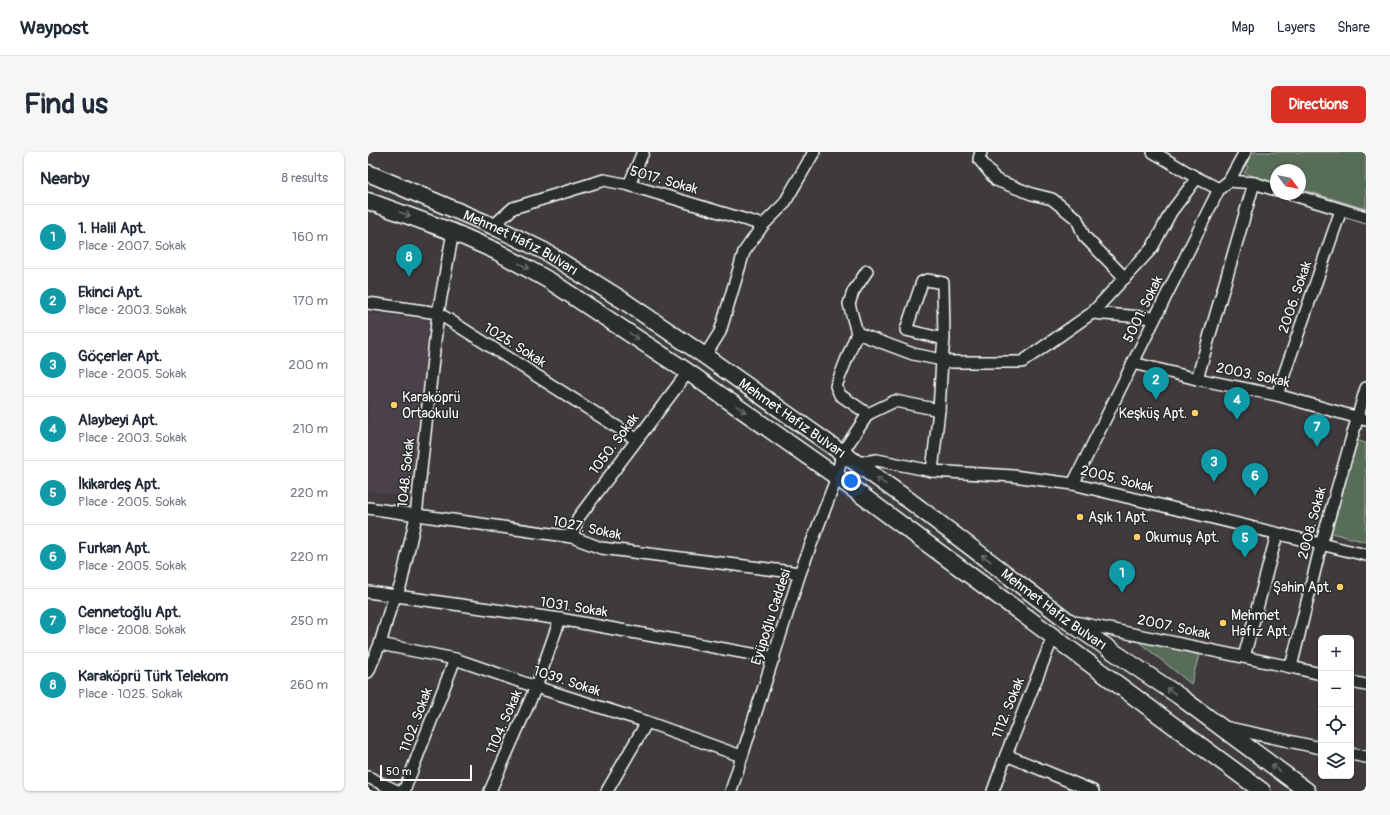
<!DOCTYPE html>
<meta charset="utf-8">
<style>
:root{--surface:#fff;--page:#f6f6f7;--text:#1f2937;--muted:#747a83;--line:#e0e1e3;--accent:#d93025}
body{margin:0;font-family:Pangolin,sans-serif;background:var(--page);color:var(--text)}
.controls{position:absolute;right:12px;bottom:12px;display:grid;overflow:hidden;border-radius:6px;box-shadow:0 1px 3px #0004}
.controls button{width:36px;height:36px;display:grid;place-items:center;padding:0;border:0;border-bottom:1px solid var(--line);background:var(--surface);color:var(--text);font:20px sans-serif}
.compass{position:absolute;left:902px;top:12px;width:36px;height:36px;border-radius:50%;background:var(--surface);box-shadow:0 1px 3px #0004;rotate:122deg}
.scale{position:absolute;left:12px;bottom:10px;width:92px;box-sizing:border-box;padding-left:4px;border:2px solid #fff;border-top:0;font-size:11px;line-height:14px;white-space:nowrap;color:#fff;-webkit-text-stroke:3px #2a2d2e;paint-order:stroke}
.you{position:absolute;left:483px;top:329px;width:14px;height:14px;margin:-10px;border:3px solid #fff;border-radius:50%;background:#1a73e8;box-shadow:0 0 0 6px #1a73e833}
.badge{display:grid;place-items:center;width:26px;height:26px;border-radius:50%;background:var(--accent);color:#fff;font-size:13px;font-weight:700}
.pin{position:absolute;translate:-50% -33px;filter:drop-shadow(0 1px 2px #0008)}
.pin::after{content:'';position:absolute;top:21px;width:14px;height:12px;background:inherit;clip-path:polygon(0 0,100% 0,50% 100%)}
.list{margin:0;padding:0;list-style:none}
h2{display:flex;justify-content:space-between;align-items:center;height:52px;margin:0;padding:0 16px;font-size:17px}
h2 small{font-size:13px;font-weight:400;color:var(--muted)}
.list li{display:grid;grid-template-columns:26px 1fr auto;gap:12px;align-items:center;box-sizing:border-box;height:64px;padding:0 16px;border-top:1px solid var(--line)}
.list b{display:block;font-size:15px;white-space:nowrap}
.list p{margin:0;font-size:13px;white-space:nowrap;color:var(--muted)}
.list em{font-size:13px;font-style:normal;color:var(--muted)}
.icon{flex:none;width:22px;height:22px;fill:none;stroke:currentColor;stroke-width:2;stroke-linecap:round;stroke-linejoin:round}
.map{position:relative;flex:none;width:998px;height:639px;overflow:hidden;border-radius:6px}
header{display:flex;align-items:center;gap:24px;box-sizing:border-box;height:56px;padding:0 20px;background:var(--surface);border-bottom:1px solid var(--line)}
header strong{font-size:19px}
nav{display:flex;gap:22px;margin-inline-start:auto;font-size:14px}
.intro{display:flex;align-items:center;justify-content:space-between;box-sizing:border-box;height:96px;padding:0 24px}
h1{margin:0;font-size:28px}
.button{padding:10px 18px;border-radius:6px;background:var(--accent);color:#fff;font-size:14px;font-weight:700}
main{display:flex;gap:24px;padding:0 24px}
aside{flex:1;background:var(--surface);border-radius:6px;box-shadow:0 1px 3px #0004}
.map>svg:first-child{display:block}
.built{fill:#4c4348}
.green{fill:#596d58;stroke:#acb6ac}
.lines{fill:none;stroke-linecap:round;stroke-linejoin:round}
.minor-casing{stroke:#fff;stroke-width:14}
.secondary-casing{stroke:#fff;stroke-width:19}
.minor{stroke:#2a2d2e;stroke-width:11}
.secondary{stroke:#2a2d2e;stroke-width:16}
.oneway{stroke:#6a6c6d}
.poi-dot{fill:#ffd166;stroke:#2a2d2e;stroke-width:1.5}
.labels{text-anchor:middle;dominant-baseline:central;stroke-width:3;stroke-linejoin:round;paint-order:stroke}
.street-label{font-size:14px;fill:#fff;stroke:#2a2d2e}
.poi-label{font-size:14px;fill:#fff;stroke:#2a2d2e;text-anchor:start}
</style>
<header>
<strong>Waypost</strong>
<nav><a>Map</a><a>Layers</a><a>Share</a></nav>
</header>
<div class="intro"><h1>Find us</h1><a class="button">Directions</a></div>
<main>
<aside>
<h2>Nearby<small>8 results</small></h2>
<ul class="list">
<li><span class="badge" style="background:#0f9aa8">1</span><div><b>1. Halil Apt.</b><p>Place · 2007. Sokak</p></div><em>160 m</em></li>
<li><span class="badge" style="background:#0f9aa8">2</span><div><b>Ekinci Apt.</b><p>Place · 2003. Sokak</p></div><em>170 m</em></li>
<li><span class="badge" style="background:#0f9aa8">3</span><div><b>Göçerler Apt.</b><p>Place · 2005. Sokak</p></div><em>200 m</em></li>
<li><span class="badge" style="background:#0f9aa8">4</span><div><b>Alaybeyi Apt.</b><p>Place · 2003. Sokak</p></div><em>210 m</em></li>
<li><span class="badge" style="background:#0f9aa8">5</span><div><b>İkikardeş Apt.</b><p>Place · 2005. Sokak</p></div><em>220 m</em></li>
<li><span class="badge" style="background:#0f9aa8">6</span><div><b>Furkan Apt.</b><p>Place · 2005. Sokak</p></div><em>220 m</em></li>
<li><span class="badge" style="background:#0f9aa8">7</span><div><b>Cennetoğlu Apt.</b><p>Place · 2008. Sokak</p></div><em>250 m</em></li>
<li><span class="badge" style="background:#0f9aa8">8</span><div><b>Karaköprü Türk Telekom</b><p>Place · 1025. Sokak</p></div><em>260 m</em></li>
</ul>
</aside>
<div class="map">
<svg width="998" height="639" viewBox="0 0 998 639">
<rect width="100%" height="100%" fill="#3e3a3d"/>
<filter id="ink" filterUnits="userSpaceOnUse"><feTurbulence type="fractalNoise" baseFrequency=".025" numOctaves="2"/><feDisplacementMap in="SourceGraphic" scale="8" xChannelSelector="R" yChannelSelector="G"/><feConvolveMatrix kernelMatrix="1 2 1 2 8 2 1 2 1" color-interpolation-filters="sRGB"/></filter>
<g filter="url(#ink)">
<path class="built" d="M0 161 61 168 44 346 0 339Z"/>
<g class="green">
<path d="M880 0H998V57L932 37V18H908V31L876 21 880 15 874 10Z"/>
<path d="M988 288 998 291V390L963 381Z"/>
<path d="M767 487 831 503 823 532Z"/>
</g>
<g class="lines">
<g class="minor-casing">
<g id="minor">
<path d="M613 0 611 7 628 28 664 42 684 47 709 67 716 84 757 126"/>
<path d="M785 0 829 26 851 37"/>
<path d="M861 29 886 31 908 38"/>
<path d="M261 33 275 0"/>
<path d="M922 42 998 65"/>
<path d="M125 74 145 56 236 28 261 33 395 73"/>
<path d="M499 119 485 140 481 152 489 181 468 234 472 243 500 262"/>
<path d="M0 151 70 161 268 287"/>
<path d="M724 161 787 166"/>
<path d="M489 181 545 202 584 210H654L724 161 784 96 803 60 829 26"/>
<path d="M337 204 352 180 376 100 395 73 416 52 446 0"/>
<path d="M765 211 829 227 909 243 998 268"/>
<path d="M829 227 886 31"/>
<path d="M909 243 973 58"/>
<path d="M489 311 509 308 564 319 645 324 705 332 998 403"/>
<path d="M564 319 571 258 574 208 576 187 575 131 559 128 554 130 538 178 576 187"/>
<path d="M705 332 851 37 861 29 877 0"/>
<path d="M0 356 204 385 233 396 432 421"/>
<path d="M204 385 210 366 320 220"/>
<path d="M0 440 192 467 406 506"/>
<path d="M707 470 923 515 953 522"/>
<path d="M12 492 87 507 168 535 279 570 373 604"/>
<path d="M876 505 909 382"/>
<path d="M923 515 953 393 998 236"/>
<path d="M0 520 12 492 22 457 33 432 48 364 70 161 85 80"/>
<path d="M983 530 998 533"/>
<path d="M856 575 953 596"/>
<path d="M983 602 998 605"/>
<path d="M638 603 725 639"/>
<path d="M0 625 29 639"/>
<path d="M36 639 87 507"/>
<path d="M122 639 168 535 192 467"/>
<path d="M239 639 279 570"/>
<path d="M363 639 432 421 469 325 474 301 500 262 527 249 571 258"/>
<path d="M625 639 638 603 685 485"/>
</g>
</g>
<g class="secondary-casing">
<g id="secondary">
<path id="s1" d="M0 21 125 74 176 99 256 149 337 204 542 349 700 469 811 544 939 639"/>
<path d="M0 49 85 80 128 99 182 129 232 162 320 220 469 325 894 639"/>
</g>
</g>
<use href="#minor" class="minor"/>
<use href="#secondary" class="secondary"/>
</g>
<defs><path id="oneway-shaft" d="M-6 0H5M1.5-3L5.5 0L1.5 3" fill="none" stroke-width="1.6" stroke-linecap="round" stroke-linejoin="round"/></defs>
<g class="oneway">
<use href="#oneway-shaft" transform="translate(37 62) rotate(20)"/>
<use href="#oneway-shaft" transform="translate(156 114) rotate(28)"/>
<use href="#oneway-shaft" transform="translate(266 184) rotate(34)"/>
<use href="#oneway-shaft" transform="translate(373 257) rotate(35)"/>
<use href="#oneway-shaft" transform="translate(513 329) rotate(-145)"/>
<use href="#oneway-shaft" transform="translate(618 406) rotate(-143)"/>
<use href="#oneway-shaft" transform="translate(803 539) rotate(-146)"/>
<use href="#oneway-shaft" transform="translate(908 616) rotate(-143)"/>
</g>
</g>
<g class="poi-dot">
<circle cx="26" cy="253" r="4"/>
<circle cx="827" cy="261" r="4"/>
<circle cx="712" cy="365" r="4"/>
<circle cx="769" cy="385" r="4"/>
<circle cx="972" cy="435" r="4"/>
<circle cx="855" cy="471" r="4"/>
</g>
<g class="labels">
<g class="street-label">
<text transform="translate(296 28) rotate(16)">5017. Sokak</text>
<text stroke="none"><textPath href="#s1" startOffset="168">Mehmet Hafız Bulvarı</textPath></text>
<text transform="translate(927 145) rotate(-71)">2006. Sokak</text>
<text transform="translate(775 157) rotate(-64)">5001. Sokak</text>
<text transform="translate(147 193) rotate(32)">1025. Sokak</text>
<text transform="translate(885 223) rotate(12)">2003. Sokak</text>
<text stroke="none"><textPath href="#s1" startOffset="492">Mehmet Hafız Bulvarı</textPath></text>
<text transform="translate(246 292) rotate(-53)">1050. Sokak</text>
<text transform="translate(38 321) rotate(-84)">1048. Sokak</text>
<text transform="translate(749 327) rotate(14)">2005. Sokak</text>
<text transform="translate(944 371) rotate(-75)">2008. Sokak</text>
<text transform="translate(219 376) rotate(12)">1027. Sokak</text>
<text transform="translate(206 455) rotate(9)">1031. Sokak</text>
<text stroke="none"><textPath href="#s1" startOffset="816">Mehmet Hafız Bulvarı</textPath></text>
<text transform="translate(403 465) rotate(-72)">Eyüpoğlu Caddesi</text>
<text transform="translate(806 475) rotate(12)">2007. Sokak</text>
<text transform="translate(199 529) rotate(18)">1039. Sokak</text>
<text transform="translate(640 556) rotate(-68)">1112. Sokak</text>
<text transform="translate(48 568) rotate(-69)">1102. Sokak</text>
<text transform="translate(136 570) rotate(-66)">1104. Sokak</text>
</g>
<g class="poi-label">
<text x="34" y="245">Karaköprü<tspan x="34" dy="16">Ortaokulu</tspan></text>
<text x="819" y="261" text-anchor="end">Keşküş Apt.</text>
<text x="720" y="365">Aşık 1 Apt.</text>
<text x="777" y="385">Okumuş Apt.</text>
<text x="964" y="435" text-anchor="end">Şahin Apt.</text>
<text x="863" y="463">Mehmet<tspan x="863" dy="16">Hafız Apt.</tspan></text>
</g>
</g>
</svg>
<div class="controls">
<button>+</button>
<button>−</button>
<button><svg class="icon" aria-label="locate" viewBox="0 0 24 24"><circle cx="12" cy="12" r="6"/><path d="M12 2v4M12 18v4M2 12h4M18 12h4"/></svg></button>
<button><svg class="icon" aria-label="layers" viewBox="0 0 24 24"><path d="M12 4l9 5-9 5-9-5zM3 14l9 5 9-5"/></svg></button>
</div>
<svg class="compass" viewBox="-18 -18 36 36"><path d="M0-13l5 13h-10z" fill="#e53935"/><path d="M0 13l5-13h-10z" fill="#747a83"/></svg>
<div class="scale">50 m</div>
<div class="you"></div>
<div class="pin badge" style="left:754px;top:441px;background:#0f9aa8">1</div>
<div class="pin badge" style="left:788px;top:248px;background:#0f9aa8">2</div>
<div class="pin badge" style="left:846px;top:330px;background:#0f9aa8">3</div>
<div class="pin badge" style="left:869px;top:268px;background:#0f9aa8">4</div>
<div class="pin badge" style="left:877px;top:406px;background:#0f9aa8">5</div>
<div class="pin badge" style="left:887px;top:344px;background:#0f9aa8">6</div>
<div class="pin badge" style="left:949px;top:295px;background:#0f9aa8">7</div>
<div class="pin badge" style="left:41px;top:125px;background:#0f9aa8">8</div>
</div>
</main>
